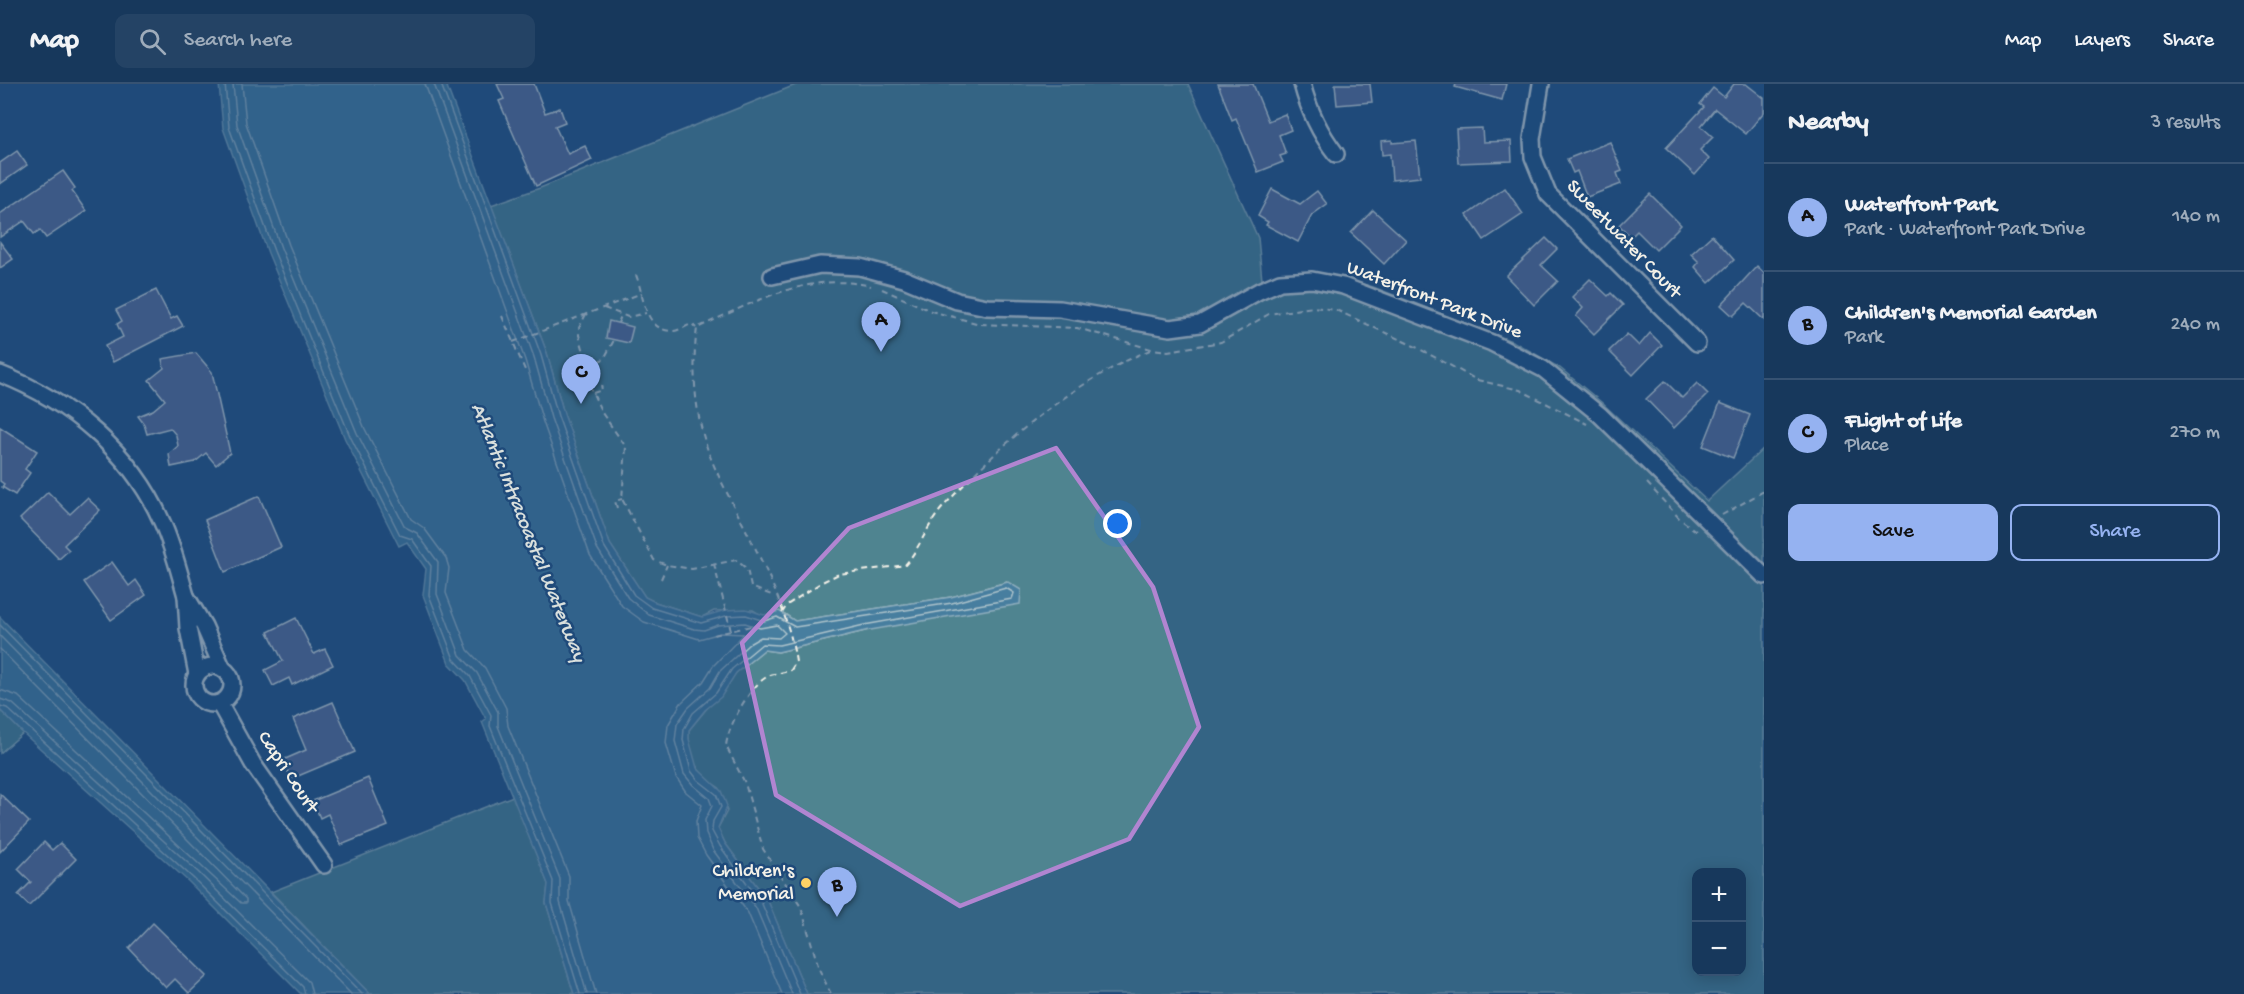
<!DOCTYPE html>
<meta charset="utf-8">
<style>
:root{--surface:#17385c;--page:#244365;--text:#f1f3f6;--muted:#9eacbb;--line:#365272;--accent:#95b2f1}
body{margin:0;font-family:"Gochi Hand",sans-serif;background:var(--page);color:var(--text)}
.controls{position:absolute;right:18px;bottom:18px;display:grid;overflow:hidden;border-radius:12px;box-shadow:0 3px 15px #0003}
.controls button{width:54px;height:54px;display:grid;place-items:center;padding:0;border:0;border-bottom:2px solid var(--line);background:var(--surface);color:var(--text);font:30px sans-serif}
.you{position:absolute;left:1118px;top:440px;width:21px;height:21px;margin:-15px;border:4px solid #fff;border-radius:50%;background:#1a73e8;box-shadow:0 0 0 9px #1a73e833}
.badge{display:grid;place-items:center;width:39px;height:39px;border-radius:50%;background:var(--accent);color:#111;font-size:20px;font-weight:700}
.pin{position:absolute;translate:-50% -50px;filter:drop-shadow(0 2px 3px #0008)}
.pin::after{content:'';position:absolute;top:32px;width:21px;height:18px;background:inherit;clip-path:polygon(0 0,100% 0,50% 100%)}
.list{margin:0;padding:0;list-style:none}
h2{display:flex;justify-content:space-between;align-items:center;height:78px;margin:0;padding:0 24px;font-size:26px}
h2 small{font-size:20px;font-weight:400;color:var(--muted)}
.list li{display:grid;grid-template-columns:39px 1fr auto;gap:18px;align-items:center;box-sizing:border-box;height:108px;padding:0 24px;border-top:2px solid var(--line)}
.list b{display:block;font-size:22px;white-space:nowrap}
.list p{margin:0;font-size:20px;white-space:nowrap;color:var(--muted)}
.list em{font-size:20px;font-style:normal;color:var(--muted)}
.actions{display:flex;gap:12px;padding:18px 24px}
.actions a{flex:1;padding:14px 0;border:2px solid var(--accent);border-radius:12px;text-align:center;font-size:21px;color:var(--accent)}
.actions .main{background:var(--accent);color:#111}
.icon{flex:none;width:33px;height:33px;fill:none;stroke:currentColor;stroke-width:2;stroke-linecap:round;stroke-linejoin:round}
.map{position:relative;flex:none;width:1764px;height:910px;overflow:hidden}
header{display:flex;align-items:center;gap:36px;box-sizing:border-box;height:84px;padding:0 30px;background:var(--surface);border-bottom:2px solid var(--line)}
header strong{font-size:28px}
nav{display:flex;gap:33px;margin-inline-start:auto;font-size:21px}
.search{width:420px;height:54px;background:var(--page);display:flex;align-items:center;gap:15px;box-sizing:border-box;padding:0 21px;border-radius:12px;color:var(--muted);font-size:22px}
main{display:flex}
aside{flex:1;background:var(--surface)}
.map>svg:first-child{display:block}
.green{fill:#508490;stroke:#a2babc;stroke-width:1.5;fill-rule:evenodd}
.water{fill:#467e9f;stroke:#8cacbc;stroke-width:1.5}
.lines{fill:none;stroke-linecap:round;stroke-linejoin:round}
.shore{stroke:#aec3cb;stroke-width:1.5}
.building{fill:#606b96;stroke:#f4f1e8;stroke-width:1.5}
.minor-casing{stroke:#f4f1e8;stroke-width:20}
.path{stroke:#f4f1e8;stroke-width:2;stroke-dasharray:6 4.5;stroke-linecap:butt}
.minor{stroke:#1f4a7a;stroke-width:15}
.marked{fill:none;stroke:#b185d1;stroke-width:4.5;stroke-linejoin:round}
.poi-dot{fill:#ffd166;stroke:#1f4a7a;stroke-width:2}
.labels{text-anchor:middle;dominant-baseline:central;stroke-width:5;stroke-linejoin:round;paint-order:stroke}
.street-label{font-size:20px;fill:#f4f1e8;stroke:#1f4a7a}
.poi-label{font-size:20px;fill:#f4f1e8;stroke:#1f4a7a;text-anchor:end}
.water-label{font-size:21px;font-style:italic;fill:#dae0dd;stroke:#1f4a7a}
</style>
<header>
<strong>Map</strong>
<div class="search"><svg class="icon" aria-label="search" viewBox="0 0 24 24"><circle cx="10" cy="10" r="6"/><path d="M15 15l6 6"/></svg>Search here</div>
<nav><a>Map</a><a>Layers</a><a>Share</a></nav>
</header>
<main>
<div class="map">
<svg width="1764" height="910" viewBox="0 0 1764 910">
<rect width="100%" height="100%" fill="#1f4a7a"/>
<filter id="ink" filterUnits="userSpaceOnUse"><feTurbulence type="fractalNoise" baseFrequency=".0167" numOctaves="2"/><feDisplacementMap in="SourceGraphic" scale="12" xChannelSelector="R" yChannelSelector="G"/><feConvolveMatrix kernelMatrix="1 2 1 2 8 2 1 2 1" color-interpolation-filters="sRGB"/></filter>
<g filter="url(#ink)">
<g class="green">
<path d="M798 0H1188L1258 154 1262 196 1294 189 1333 192 1373 203 1514 258 1560 284 1601 318 1707 417 1764 364V910H807L768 817 725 759 718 744 727 727 718 703C697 692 687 669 689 646L736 589 764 566 778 568 865 547 1007 498 951 513 795 537 785 530 761 531 753 526 714 527 702 533 655 518 645 513 610 460 564 330 547 269 491 121 540 104ZM1696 788H1742V888H1696Z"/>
<path d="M0 626 23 649 0 669Z"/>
<path d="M513 712 548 800 546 819 574 910H370L271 808Z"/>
</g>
<g class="water">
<path d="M219 0H446L547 269 564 330 610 460 645 513 655 518 702 533 726 526 746 525 764 531 779 527 795 537 951 513 1008 498 1021 506 1020 520 865 547 778 568 764 566 736 589 721 613 705 626 689 646V655L697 684 721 707 727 722 718 744 725 759 768 817 807 910H574L546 819 548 800 482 638 486 635 465 596 449 579 423 511 426 485 407 458 399 462 345 355 268 169 223 44Z"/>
<path d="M0 533 370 910H301L189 798 23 649 0 626Z"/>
</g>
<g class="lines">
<g class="shore">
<path d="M225 0 229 43 274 167 350 352 400 451 412 455 431 482 429 511 454 575 470 592 491 631 490 642 553 797 552 819 580 910"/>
<path d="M233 0 237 41 281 164 357 349 405 443 417 449 438 478 437 510 460 571 477 589 498 628V642L560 795V818L587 910"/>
<path d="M242 0 246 39 289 161 365 345 411 435 424 444 446 474 449 484 446 509 468 566 485 584 506 624 508 642 569 792V817L596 910"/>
<path d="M425 0 525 276 543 338 590 471 622 522 644 538 699 555 721 549 744 550 713 582 703 598 681 619 668 641 666 659 676 693 686 708 702 721 696 737 697 754 706 771 748 829 782 910"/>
<path d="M434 0 534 273 551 334 597 464 628 514 649 531 694 545 704 546 718 541 745 539 760 544 777 541 785 549 779 554 761 553 749 560 720 587 710 604 688 624 677 640 675 657 684 690 693 701 709 714 712 722 705 736 706 750 713 766 756 824 792 910"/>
<path d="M441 0 541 271 558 332 604 462 634 511 652 524 701 539 726 532 746 531 764 537 777 533 795 543 952 519 1006 504 1014 509 1012 515 864 541 779 561 762 560 732 585 716 609 693 629 684 645 683 656 691 687 698 696 716 710 721 723 713 737 712 747 720 762 762 820 800 910"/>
<path d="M0 541 362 910"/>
<path d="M0 552 351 910"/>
<path d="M0 565 246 815V819H241L18 612 0 606"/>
<path d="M0 615 12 619 198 788 309 898 312 910"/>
<path d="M0 622 7 624 193 794 303 903 305 910"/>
</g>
</g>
<g class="building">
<path d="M497 0H534L545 29 560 24 565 38 555 42 568 70 585 62 592 76 536 102 499 17 504 15Z"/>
<path d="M1218 0H1253L1268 37 1285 30 1291 46 1279 51 1286 70 1280 72 1283 78 1258 88 1236 34 1232 36Z"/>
<path d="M1335 0H1370L1372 18 1337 21Z"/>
<path d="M1456 0H1506L1502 16 1455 3Z"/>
<path d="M1734 0H1746L1764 14V28L1746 50 1715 25 1701 42 1713 53 1700 66 1709 75 1695 91 1666 64 1704 23 1700 20 1713 4 1724 13Z"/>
<path d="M1482 44 1483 58 1511 57 1512 77 1458 79 1456 45Z"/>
<path d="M1392 56V59L1416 57 1420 93 1392 96 1390 70 1382 71 1381 57Z"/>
<path d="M1610 58 1622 87 1617 89 1621 100 1587 113 1577 87 1573 89 1567 75Z"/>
<path d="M17 67 27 81 0 100V79Z"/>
<path d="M63 87 75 104 72 107 86 127 46 154 40 146 34 150 24 137 0 153V130Z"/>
<path d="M1505 104 1523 130 1484 156 1467 131Z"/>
<path d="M1272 105 1300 120 1317 107 1327 120 1312 131 1298 158 1266 141 1268 138 1258 132Z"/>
<path d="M1650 110 1681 141 1656 166 1637 147 1631 153 1619 141Z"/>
<path d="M1373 126 1406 156 1384 180 1351 149Z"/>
<path d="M1712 151 1734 176 1709 199 1695 183 1699 178 1691 170Z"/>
<path d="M1546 154 1557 165 1541 181 1558 197 1534 221 1506 192Z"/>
<path d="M0 158 13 175 0 184Z"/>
<path d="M1757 182 1764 189V236L1746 219 1733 232 1721 221Z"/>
<path d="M1590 195 1608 212 1611 209 1623 221 1594 250 1576 232 1583 224 1572 213Z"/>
<path d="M156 206 171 235 177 232 183 242 113 278 105 262 123 253 117 240 122 237 116 226Z"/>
<path d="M609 237 633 243 629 259 606 254Z"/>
<path d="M1650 249 1662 261 1633 291 1609 267 1627 250 1639 262Z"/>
<path d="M196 269 212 288 230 369 216 381 206 369 195 378 171 383 169 370 178 362 176 351 170 344 147 350 144 340 138 332 153 326 165 316 149 296 164 284 162 275Z"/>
<path d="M1665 297 1682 314 1697 299 1708 310 1674 344 1646 315Z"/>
<path d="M1720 319 1750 331 1733 374 1703 362Z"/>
<path d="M0 343 37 367 25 385 30 389 15 411 2 403 4 400 0 397Z"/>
<path d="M48 408 70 430 87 414 100 426 64 461 69 466 59 475 20 435Z"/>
<path d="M259 412 281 463 225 488 205 436Z"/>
<path d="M112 478 129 502 136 496 146 511 111 536 84 498Z"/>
<path d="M296 534 314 570 325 565 333 581 292 601 289 594 273 602 265 586 283 577 268 548Z"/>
<path d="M333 618 355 668 291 695 283 676 306 666 293 635Z"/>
<path d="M368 694 388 742 341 761 328 730 320 734 313 717Z"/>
<path d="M0 710 29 738 0 768Z"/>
<path d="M44 758 52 766 60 759 76 775 29 822 18 811 31 798 18 785Z"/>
<path d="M153 839 207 892 189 909 175 895 166 904 129 864Z"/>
</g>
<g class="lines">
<g class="minor-casing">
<g id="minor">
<path d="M1302 0C1309 27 1319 48 1336 70"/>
<path d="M1541 0 1532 55 1533 73 1548 110 1697 259"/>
<path d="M772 192 820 181 860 183 904 195 957 217 987 223 1060 225 1170 244 1200 240 1259 207 1280 198 1312 196 1343 202 1492 259 1543 285 1600 331 1764 492"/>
<path d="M0 290C70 317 132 369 162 438 173 462 179 488 186 512"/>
<circle cx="213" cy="601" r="19"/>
<path d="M197 590 188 544 186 512 204 542 222 583"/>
<path d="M219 619 253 680 324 781"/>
</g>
</g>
<g class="path">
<path d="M636 191C644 210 643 248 674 247 680 246 686 242 692 240L696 244"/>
<path d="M882 205 931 227 980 240 1077 244 1151 265 1168 267 1221 258 1269 230 1313 223 1336 226 1414 262 1477 296 1520 306 1587 340"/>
<path d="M604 224 628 233 646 229"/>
<path d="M586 230 579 244V251L588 281 591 305 602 329 626 363 622 415 654 476 667 481 692 485 736 476 747 485 751 503 774 512"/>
<path d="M502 232 525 286"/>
<path d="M618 239 621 232"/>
<path d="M513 258 642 209"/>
<path d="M588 281 604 275 614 256"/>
<path d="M582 290H590"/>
<path d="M593 309 602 306 601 301"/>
<path d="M1647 399 1680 435 1696 447"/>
<path d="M617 424 615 417 622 415"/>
<path d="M1722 431 1764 407"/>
<path d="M714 480 731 547"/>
<path d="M661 495 667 481"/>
<path d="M782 529 787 521 822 498 839 490 905 481C920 464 927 441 943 423 1001 359 1069 300 1150 266"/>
<path d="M714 551 751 542"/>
<path d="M831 910 819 885 801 823 763 765 745 699 726 662C728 642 748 605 765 594 772 588 783 590 791 586L796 578C785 508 744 447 715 384 695 340 691 291 697 244 752 219 808 187 871 202"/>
</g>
<use href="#minor" class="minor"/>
</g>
</g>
<path d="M0 0H1764V910H0ZM1056 364 1153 503 1199 643 1129 755 960 822 776 711 742 559 849 444Z" fill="#1f4a7a" fill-opacity=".55" fill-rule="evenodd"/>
<path class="marked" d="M1056 364 1153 503 1199 643 1129 755 960 822 776 711 742 559 849 444Z"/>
<circle class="poi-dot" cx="806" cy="799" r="6"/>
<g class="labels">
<g class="street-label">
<text transform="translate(1623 156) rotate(46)">Sweetwater Court</text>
<text transform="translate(1434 217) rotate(21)">Waterfront Park Drive</text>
<text transform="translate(287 689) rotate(56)">Capri Court</text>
</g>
<g class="poi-label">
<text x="794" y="788">Children's<tspan x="794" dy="23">Memorial</tspan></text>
</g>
<g class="water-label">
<text transform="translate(527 449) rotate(68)">Atlantic Intracoastal Waterway</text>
</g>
</g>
</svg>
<div class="controls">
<button>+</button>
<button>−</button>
</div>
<div class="you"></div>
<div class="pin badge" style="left:881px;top:268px">A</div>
<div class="pin badge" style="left:837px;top:833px">B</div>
<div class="pin badge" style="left:581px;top:320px">C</div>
</div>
<aside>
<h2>Nearby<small>3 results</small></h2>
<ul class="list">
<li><span class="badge">A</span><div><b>Waterfront Park</b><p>Park · Waterfront Park Drive</p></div><em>140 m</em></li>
<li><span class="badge">B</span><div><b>Children's Memorial Garden</b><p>Park</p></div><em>240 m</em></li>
<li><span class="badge">C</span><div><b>FLight of Life</b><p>Place</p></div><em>270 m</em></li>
</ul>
<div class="actions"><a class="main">Save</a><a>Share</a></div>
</aside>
</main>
